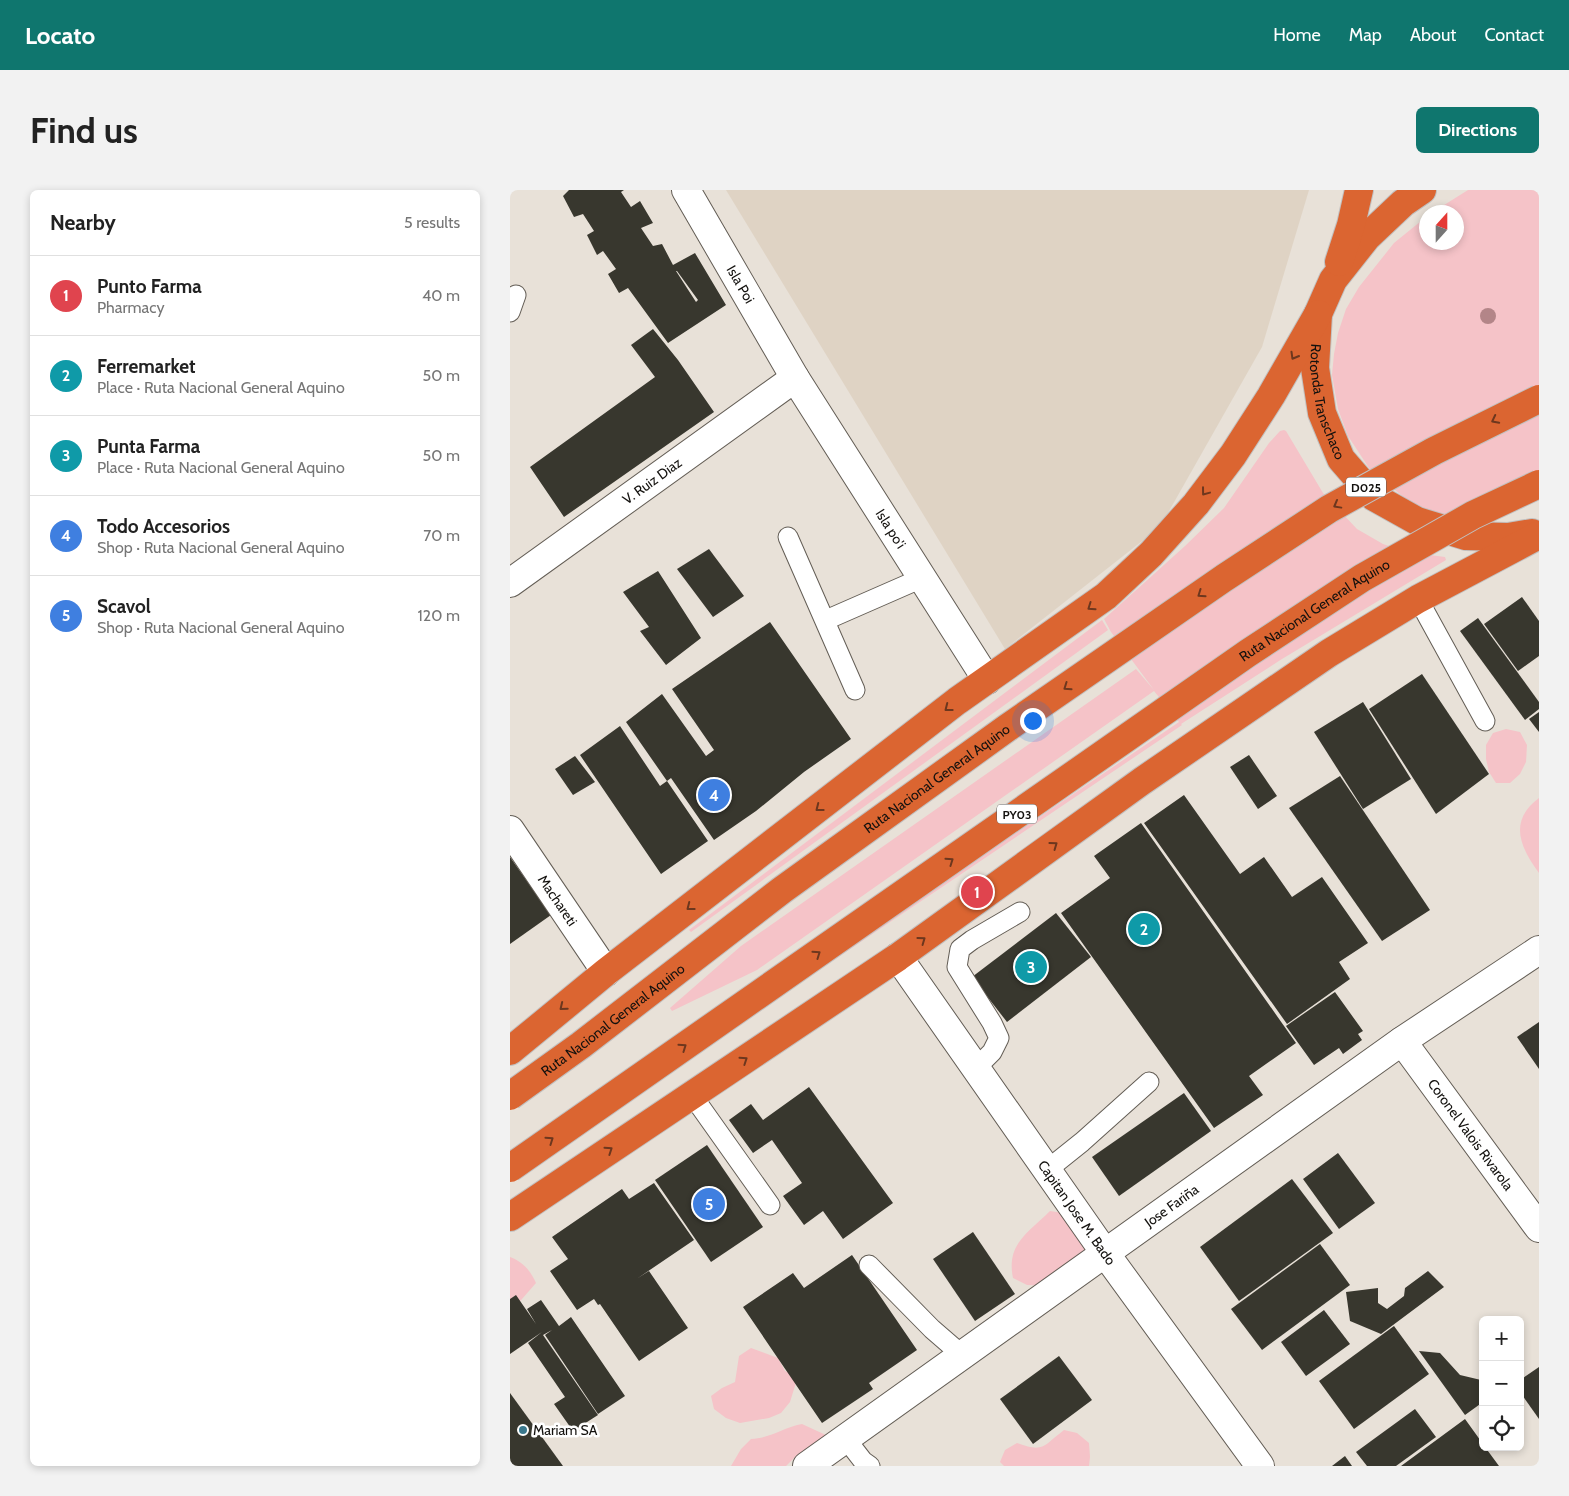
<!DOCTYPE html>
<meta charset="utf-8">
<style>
:root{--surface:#fff;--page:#f2f2f2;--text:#222;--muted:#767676;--line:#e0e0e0;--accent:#0f766e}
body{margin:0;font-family:Cabin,sans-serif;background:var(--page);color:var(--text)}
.controls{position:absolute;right:15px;bottom:15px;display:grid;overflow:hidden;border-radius:8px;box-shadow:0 2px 8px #0003}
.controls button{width:45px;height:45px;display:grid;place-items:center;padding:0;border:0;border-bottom:1px solid var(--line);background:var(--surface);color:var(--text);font:25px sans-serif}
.compass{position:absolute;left:909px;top:15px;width:45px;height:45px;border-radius:50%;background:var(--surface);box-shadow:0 2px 8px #0003;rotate:21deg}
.you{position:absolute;left:522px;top:530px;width:18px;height:18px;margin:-12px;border:4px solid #fff;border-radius:50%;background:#1a73e8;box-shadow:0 0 0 8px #1a73e833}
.badge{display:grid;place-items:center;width:32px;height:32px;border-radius:50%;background:var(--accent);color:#fff;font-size:16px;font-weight:700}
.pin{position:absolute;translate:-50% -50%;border:2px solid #fff;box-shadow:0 1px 5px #0006}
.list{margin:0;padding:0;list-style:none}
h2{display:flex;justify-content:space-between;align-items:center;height:65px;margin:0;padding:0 20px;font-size:21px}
h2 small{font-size:16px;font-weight:400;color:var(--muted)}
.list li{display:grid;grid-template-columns:32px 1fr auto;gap:15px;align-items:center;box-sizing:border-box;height:80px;padding:0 20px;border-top:1px solid var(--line)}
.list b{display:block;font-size:19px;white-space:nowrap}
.list p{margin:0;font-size:16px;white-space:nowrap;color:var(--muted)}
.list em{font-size:16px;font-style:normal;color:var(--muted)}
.icon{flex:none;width:28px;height:28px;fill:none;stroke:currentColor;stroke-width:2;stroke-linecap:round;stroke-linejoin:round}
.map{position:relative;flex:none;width:1029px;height:1276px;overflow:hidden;border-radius:8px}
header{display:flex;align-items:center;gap:30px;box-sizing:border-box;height:70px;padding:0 25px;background:var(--accent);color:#fff}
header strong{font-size:24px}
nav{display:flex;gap:28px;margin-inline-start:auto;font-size:18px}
.intro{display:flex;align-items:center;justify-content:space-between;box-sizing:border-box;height:120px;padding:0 30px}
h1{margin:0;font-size:35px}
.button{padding:12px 22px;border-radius:8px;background:var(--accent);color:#fff;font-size:18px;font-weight:700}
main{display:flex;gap:30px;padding:0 30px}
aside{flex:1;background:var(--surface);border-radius:8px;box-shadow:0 2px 8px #0003}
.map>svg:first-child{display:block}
.built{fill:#dfd3c4}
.green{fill:#f5c3c8}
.building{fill:#38372e;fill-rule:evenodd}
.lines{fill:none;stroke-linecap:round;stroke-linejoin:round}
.lane-casing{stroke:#635d55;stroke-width:21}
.street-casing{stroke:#635d55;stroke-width:30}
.highway-casing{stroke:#c2c1c0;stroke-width:30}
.lane{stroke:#fff;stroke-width:19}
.street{stroke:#fff;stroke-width:28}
.highway{stroke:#db6531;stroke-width:28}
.highway-bridge-casing{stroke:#c2c1c0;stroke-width:30;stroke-linecap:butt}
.highway-bridge{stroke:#db6531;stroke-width:28}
.tree{fill:#b38588}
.oneway{stroke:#6d371e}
.poi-dot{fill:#3a788d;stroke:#fff;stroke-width:2}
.labels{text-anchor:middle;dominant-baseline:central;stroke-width:5;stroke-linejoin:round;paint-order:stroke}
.shield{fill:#fff;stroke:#5a5856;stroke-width:1}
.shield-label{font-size:12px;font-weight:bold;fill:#13110e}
.street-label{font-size:14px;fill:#13110e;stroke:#fff}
.poi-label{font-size:14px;fill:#13110e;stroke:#fff;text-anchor:start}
</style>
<header>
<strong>Locato</strong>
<nav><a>Home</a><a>Map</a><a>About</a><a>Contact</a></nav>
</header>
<div class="intro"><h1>Find us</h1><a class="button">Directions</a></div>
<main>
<aside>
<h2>Nearby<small>5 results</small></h2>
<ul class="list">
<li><span class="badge" style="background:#e0444e">1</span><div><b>Punto Farma</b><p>Pharmacy</p></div><em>40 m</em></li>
<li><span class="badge" style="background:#0f9aa8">2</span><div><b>Ferremarket</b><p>Place · Ruta Nacional General Aquino</p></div><em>50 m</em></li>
<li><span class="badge" style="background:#0f9aa8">3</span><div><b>Punta Farma</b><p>Place · Ruta Nacional General Aquino</p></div><em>50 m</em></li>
<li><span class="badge" style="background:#3f7fe0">4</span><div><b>Todo Accesorios</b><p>Shop · Ruta Nacional General Aquino</p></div><em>70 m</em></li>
<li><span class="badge" style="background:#3f7fe0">5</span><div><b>Scavol</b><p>Shop · Ruta Nacional General Aquino</p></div><em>120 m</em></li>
</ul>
</aside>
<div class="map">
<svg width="1029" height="1276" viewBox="0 0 1029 1276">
<rect width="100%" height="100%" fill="#e8e1d8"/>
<path class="built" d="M216 0H799L752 157 650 337 495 459Z"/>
<g class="green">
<path d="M958 0H1029V310L979 329 924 323 897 310 859 278 838 246 828 219 822 185 824 164 828 143 836 119 849 97 884 53 916 27V52H946V22H923Z"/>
<path d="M774 240 776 241 813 303 847 339 873 354 897 362 935 367 936 370 772 469 671 534 672 535 241 826 240 824 669 532 644 501 247 780 162 821 160 818 231 756 626 479 644 500 601 442 594 429 675 356 714 318 759 253 770 241Z"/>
<path d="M592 430 598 440 181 742 179 740Z"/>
<path d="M996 539 1010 542 1017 555 1016 572 1010 584 1000 593H986L979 582 976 569V555L983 543Z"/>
<path d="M1029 608V683C1010 657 998 631 1029 608Z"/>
<path d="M540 1021 553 1023 569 1044 575 1060 544 1096 517 1095 503 1088C496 1054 518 1043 540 1021Z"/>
<path d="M0 1067C13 1072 20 1080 26 1093L5 1117 0 1114Z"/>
<path d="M241 1158 268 1168 275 1181 288 1186 280 1212 271 1223 259 1228 230 1233 216 1228 204 1219 201 1206 212 1198 225 1192 229 1166Z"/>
<path d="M292 1234 318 1246 286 1266 276 1276H221L231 1259 241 1249C261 1248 272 1238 292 1234Z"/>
<path d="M554 1240 567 1243 579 1253 580 1267 579 1276H494L490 1272 495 1260 507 1253C534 1263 533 1256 554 1240Z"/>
</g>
<g class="building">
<path d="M59 0H114L111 2 121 17 130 11 143 33 131 38 143 56 152 54 163 75 185 63 216 115 158 153 118 98 109 103 98 84 106 79 93 61 87 65 77 45 84 41 73 24 64 27 53 6ZM166 81H167L188 110 186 112Z"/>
<path d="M143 139 168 170 204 222 54 327 20 277 145 187 121 155Z"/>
<path d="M199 359 234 406 203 427 167 379Z"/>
<path d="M148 381 191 448 156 475 130 441 139 437 113 402Z"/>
<path d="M1012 407 1029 431V466L1008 481 974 434Z"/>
<path d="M968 428 1029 512V519L1015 530 950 441Z"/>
<path d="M260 432 341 549 294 582 246 621 204 650 161 588 157 591 116 532 152 504 196 566 204 560 162 499Z"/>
<path d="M912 484 979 584 926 624 859 519Z"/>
<path d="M853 512 901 589 853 619 804 542Z"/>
<path d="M1029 522V542L1019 529Z"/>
<path d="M110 536 150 596 157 591 198 651 151 684 70 565Z"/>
<path d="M739 565 767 606 748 619 720 577Z"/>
<path d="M65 566 85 592 63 605 45 579Z"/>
<path d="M830 586 920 720 872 751 779 618Z"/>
<path d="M674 605 730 684 754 667 782 707 812 687 858 753 829 772 840 789 777 834 634 633Z"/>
<path d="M631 633 786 853 739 886 753 905 704 938 551 723 600 688 584 666Z"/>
<path d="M0 667 41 725 0 754Z"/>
<path d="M546 723 581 767 497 832 462 787Z"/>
<path d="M825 802 853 841 848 844 852 850 833 864 829 858 804 875 776 836Z"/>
<path d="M1029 832V879L1007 847Z"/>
<path d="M299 897 383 1013 333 1049 313 1021 294 1035 273 1006 292 993 262 950 243 963 219 930 241 914 253 930Z"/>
<path d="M674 903 701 941 609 1006 582 967Z"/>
<path d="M197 955 253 1037 201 1072 145 990Z"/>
<path d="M828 963 865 1013 829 1039 793 989Z"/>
<path d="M782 989 823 1043 729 1111 690 1057Z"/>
<path d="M144 993 184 1050 128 1088 139 1081 178 1138 129 1171 90 1114 88 1115 84 1109 67 1120 40 1081 58 1069 42 1047 112 999 119 1009Z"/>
<path d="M463 1042 505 1104 465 1131 423 1069Z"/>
<path d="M810 1054 840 1095 752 1160 721 1119Z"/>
<path d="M342 1065 407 1160 359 1193 363 1199 312 1233 233 1117 283 1083 294 1098Z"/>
<path d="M918 1081 934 1097 871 1144 840 1131 836 1102 868 1098V1113L877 1119 894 1106 895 1098Z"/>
<path d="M6 1105 26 1134 17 1119 31 1110 49 1136 61 1127 115 1206 88 1224 35 1145 42 1140 33 1145 88 1225 63 1241 44 1214 55 1207 18 1153 32 1142 0 1164V1109Z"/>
<path d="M814 1120 840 1154 796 1186 771 1152Z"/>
<path d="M884 1136 919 1184 844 1239 809 1191Z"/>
<path d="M909 1161 930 1163 950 1185 971 1190 973 1192V1212L955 1225Z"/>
<path d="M549 1166 582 1210 523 1254 490 1209Z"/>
<path d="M1029 1177V1229L1010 1202V1190Z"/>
<path d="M0 1203 53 1276H0Z"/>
<path d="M905 1219 926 1247 886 1276H857L846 1262Z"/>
<path d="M955 1229 973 1254V1257H975L989 1276H891Z"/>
<path d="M835 1266 842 1276H822Z"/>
</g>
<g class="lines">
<g class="lane-casing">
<g id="lane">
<path d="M0 122 6 105"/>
<path d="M278 347 345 500"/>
<path d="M908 409 975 531"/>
<path d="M316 430 412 388"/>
<path d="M466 878 482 862 489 848 482 833 447 777 450 759 462 750 510 722"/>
<path d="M182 905 260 1015"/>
<path d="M537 980 572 952 639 892"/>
<path d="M359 1075 422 1139 452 1165"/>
<path d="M336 1249 353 1271 360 1276"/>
</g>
</g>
<g class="street-casing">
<g id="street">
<path id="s1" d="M176 0 285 188 477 490"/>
<path id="s2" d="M0 393 285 188"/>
<path id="s3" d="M0 640 96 782"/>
<path id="s4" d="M388 767 595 1063 750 1276"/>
<path id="s5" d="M892 851 1029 1038"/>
<path id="s6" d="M297 1276 892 851 1029 760"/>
</g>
</g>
<g class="highway-casing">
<g id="highway">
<path id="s7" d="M912 0 893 13 857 47 823 90 808 124 805 178 812 223 831 269 864 307 907 331 956 346 998 347 1022 343"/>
<path d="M829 72 841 35 849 0"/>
<path d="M0 861 96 782 447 511 596 406 641 364 686 314 723 265 761 206 808 124"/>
<path d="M0 1027 388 767 632 591 819 463 908 409 1029 345"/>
</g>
</g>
<use href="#lane" class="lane"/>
<use href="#street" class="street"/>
<use href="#highway" class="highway"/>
<g class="highway-bridge-casing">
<g id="highway-bridge">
<path id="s8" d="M0 906 71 855 272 700 497 538 714 388 819 319 924 261 1029 209"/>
<path id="s9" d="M0 978 738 463 852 388 963 325 1029 294"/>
</g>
</g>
<use href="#highway-bridge" class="highway-bridge"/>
</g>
<circle class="tree" cx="978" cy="126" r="8"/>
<defs><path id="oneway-chevron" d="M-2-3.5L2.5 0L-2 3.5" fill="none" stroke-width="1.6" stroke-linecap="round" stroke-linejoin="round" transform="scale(1.25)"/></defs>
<g class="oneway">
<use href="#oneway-chevron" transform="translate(784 166) rotate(120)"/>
<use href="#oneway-chevron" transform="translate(985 230) rotate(153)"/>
<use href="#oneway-chevron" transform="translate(695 302) rotate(127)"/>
<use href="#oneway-chevron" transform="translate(827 315) rotate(151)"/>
<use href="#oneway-chevron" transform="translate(691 404) rotate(145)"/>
<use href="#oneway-chevron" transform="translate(581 417) rotate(145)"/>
<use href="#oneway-chevron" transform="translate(557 497) rotate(145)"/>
<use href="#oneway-chevron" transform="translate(438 518) rotate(142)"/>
<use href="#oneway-chevron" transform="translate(309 618) rotate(142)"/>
<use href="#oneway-chevron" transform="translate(544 655) rotate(-36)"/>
<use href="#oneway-chevron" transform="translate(440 671) rotate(-35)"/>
<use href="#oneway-chevron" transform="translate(180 717) rotate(142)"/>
<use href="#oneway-chevron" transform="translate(412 750) rotate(-36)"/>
<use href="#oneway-chevron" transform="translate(307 764) rotate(-35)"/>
<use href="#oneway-chevron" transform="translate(53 817) rotate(141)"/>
<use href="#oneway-chevron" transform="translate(173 857) rotate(-35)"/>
<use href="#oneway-chevron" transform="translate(234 870) rotate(-34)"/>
<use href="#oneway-chevron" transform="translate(40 950) rotate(-35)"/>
<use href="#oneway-chevron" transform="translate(99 960) rotate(-34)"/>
</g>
<circle class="poi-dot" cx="13" cy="1240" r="5"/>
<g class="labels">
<g class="shield">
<rect x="836" y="287.5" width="40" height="19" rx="4"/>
<rect x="487" y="614.5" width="40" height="19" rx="4"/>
</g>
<g class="shield-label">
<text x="856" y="297">D025</text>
<text x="507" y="624">PY03</text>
</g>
<g class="street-label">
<text stroke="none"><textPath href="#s1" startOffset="109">Isla Poi</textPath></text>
<text stroke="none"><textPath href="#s7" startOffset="254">Rotonda Transchaco</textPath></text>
<text stroke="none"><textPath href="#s2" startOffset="175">V. Ruiz Diaz</textPath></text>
<text stroke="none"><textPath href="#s1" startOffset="396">Isla po'i</textPath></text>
<text stroke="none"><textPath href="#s9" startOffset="979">Ruta Nacional General Aquino</textPath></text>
<text stroke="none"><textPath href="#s8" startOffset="532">Ruta Nacional General Aquino</textPath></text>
<text stroke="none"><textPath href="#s3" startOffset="85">Machareti</textPath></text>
<text stroke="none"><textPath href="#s8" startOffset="128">Ruta Nacional General Aquino</textPath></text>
<text stroke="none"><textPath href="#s5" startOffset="116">Coronel Valois Rivarola</textPath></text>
<text stroke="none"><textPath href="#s6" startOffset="448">Jose Fariña</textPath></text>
<text stroke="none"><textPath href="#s4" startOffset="312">Capitan Jose M. Bado</textPath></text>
</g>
<g class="poi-label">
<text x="23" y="1240">Mariam SA</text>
</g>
</g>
</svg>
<div class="controls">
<button>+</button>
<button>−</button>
<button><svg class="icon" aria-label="locate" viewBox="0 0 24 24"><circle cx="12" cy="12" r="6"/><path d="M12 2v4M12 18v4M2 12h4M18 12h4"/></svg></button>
</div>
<svg class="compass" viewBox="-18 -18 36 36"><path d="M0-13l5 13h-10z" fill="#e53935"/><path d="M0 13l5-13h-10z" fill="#767676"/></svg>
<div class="you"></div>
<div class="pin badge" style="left:467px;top:702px;background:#e0444e">1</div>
<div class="pin badge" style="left:634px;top:739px;background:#0f9aa8">2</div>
<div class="pin badge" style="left:521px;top:777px;background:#0f9aa8">3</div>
<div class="pin badge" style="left:204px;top:605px;background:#3f7fe0">4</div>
<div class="pin badge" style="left:199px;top:1014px;background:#3f7fe0">5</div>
</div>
</main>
